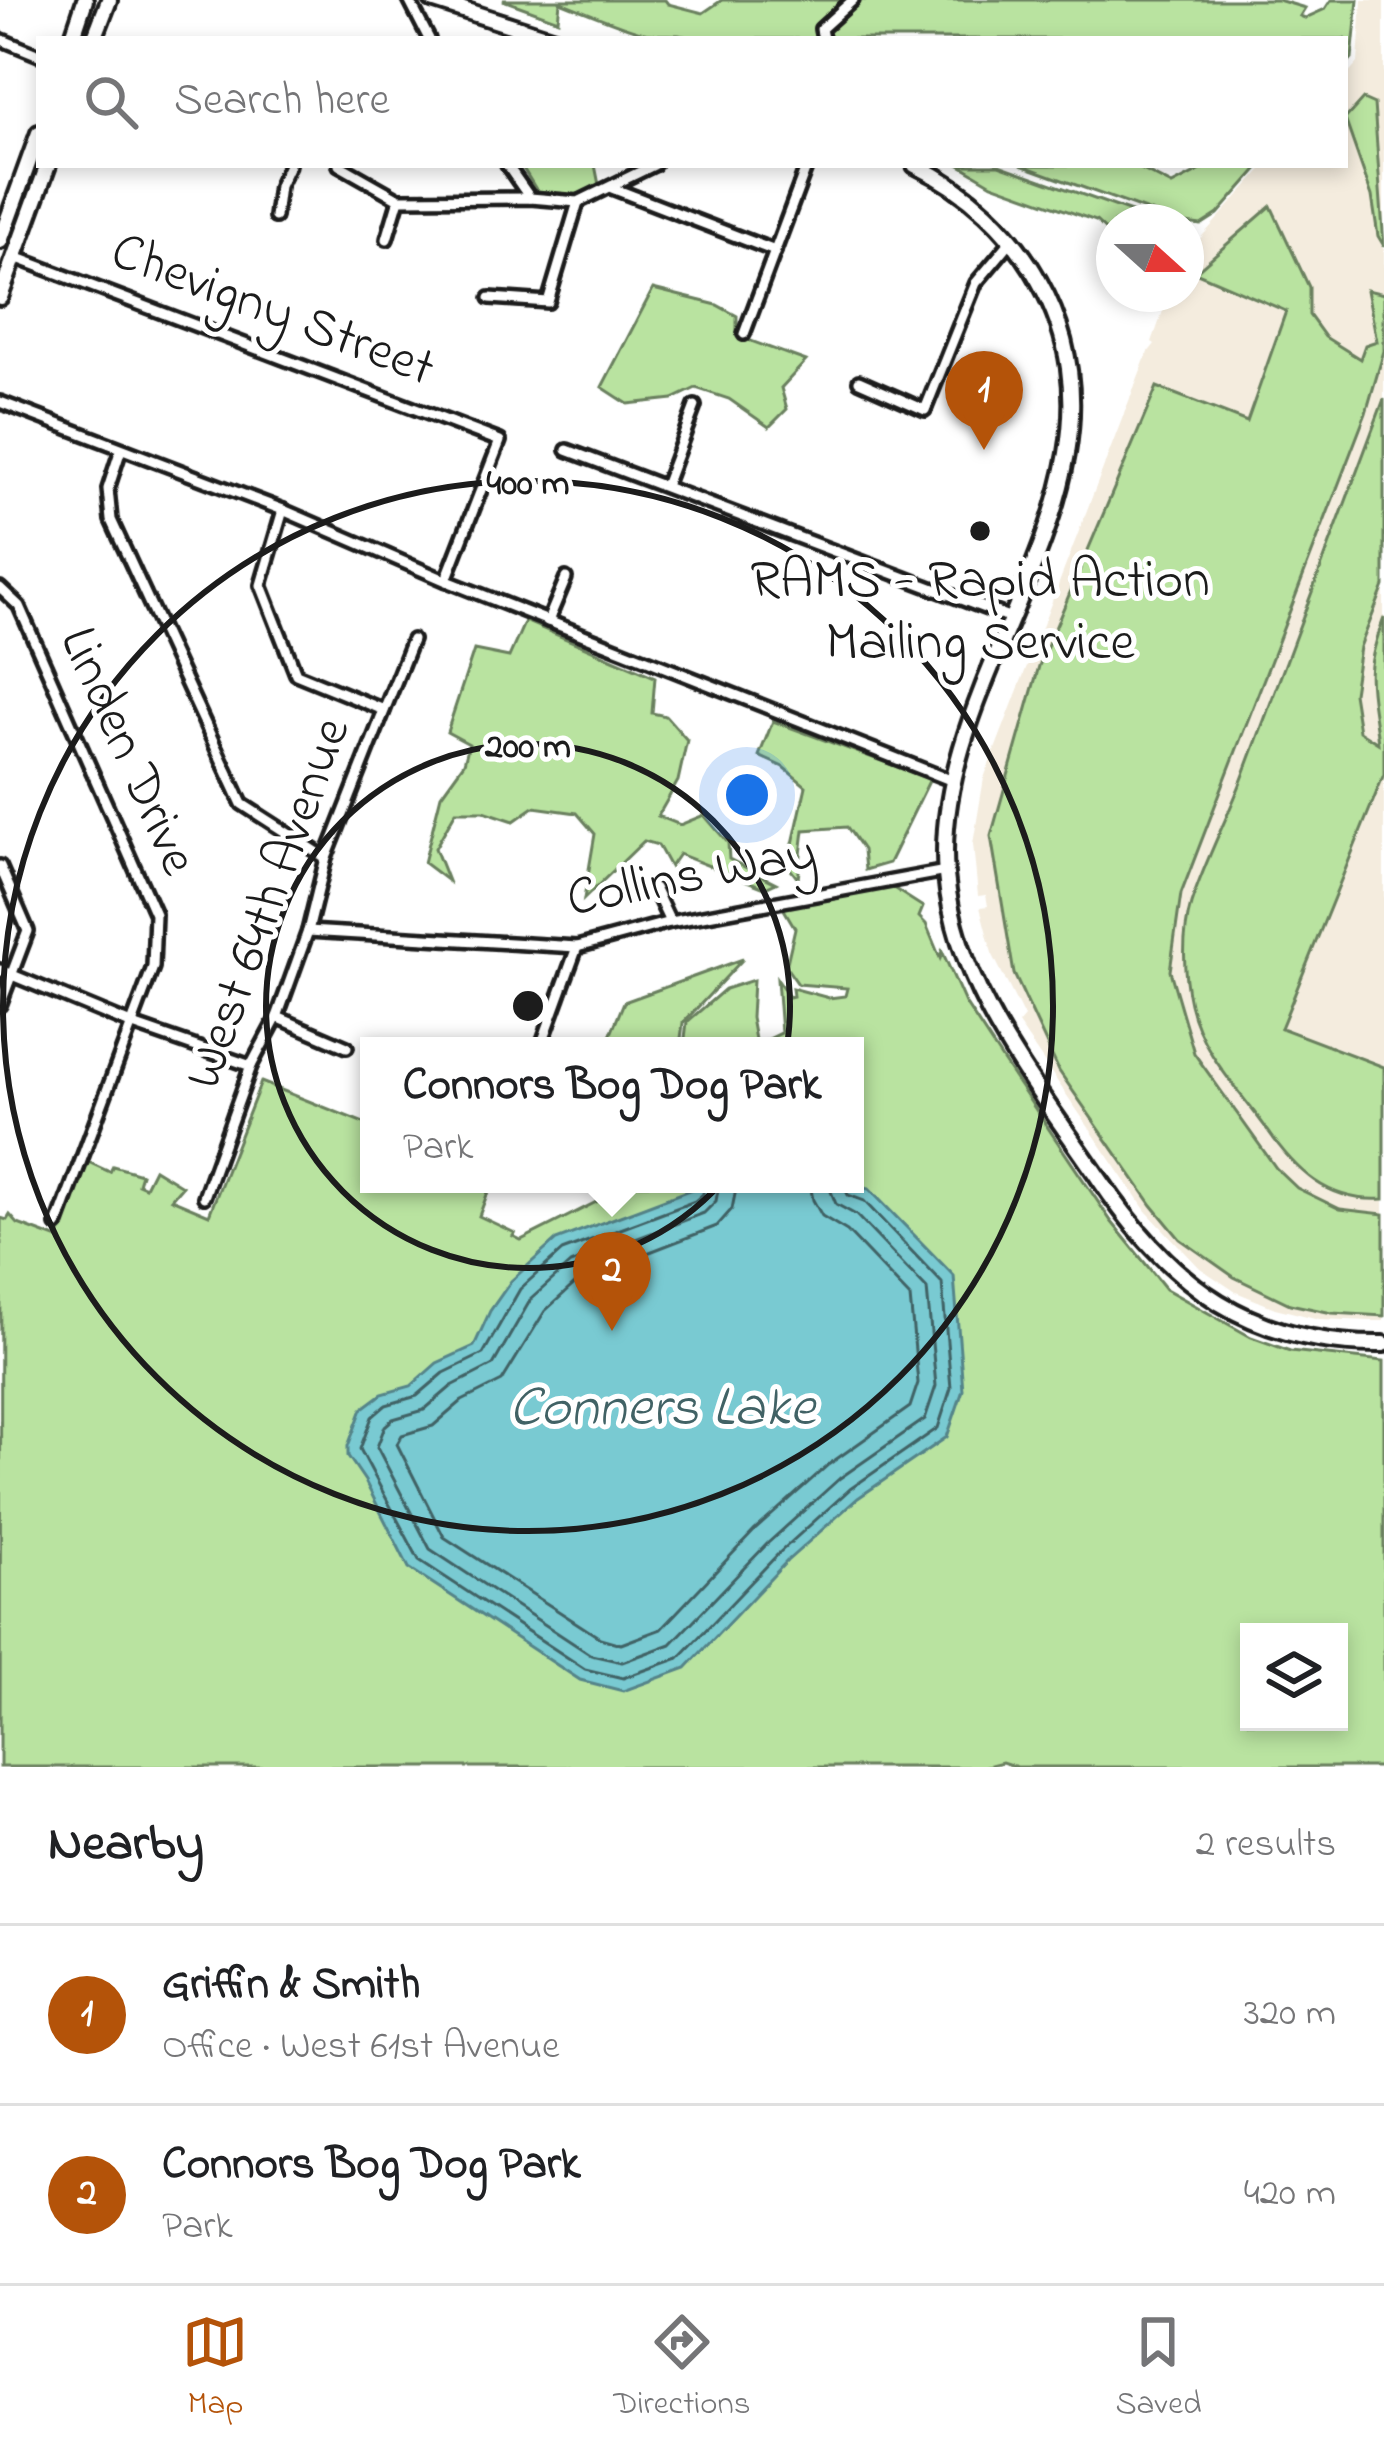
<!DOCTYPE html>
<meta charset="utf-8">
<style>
:root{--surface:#fff;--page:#f2f2f2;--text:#202124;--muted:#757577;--line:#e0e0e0;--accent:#b45309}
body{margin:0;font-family:"Indie Flower",sans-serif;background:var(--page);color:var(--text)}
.controls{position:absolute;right:36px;bottom:36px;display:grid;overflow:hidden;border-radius:0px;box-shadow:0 6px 18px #0003}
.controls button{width:108px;height:108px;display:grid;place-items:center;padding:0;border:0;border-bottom:3px solid var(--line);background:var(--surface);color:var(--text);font:60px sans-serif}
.compass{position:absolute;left:1096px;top:204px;width:108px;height:108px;border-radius:50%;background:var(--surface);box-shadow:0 6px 18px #0003;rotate:111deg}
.you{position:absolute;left:747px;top:795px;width:42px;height:42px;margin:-30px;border:9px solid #fff;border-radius:50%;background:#1a73e8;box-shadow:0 0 0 18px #1a73e833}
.badge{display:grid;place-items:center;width:78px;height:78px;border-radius:50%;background:var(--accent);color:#fff;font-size:39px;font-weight:700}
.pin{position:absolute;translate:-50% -99px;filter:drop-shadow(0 3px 6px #0008)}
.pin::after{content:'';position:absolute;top:63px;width:42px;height:36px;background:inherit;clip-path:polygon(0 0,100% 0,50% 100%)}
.popup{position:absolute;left:360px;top:1037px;width:504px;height:156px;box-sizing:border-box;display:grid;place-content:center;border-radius:0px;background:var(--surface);filter:drop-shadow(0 3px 9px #0005);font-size:39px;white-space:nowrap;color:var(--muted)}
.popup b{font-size:45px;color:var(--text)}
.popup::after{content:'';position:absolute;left:50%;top:100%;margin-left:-24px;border:24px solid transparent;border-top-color:var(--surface)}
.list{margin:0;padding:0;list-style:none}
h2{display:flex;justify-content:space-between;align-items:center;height:156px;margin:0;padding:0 48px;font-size:51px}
h2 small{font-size:39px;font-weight:400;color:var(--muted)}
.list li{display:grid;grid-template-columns:78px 1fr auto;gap:36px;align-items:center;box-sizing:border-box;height:180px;padding:0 48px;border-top:3px solid var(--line)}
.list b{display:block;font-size:45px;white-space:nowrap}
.list p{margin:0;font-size:39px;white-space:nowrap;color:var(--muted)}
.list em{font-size:39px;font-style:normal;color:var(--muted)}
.icon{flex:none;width:66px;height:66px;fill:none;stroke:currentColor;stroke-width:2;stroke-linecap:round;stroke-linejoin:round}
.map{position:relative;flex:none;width:1384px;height:1767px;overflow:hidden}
.search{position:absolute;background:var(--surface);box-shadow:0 6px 18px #0003;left:36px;right:36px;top:36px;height:132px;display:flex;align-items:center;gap:30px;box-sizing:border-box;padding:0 42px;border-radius:0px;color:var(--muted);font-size:45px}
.sheet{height:516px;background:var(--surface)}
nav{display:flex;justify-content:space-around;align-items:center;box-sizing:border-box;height:168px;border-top:3px solid var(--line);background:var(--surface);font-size:33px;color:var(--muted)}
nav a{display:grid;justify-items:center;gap:6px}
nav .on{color:var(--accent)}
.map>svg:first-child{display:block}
.built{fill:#f4ecde}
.green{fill:#b9e3a0;stroke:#6a805e;stroke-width:3;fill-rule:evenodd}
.water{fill:#79cad2;stroke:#548489;stroke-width:3}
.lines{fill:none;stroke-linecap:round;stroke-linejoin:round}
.shore{stroke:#416265;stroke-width:3}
.street-casing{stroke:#1c1c1c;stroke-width:18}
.secondary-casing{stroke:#1c1c1c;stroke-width:22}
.street{stroke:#fff;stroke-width:9}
.secondary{stroke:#fff;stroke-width:14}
.ring{fill:none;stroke:#1c1c1c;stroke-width:6}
.poi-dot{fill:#1c1c1c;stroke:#fff;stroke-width:4.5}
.labels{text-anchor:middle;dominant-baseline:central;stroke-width:10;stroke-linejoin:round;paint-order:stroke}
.street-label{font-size:54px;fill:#1c1c1c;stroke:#fff}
.poi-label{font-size:54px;fill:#1c1c1c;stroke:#fff}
.water-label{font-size:57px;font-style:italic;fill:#416265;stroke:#fff}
.centre{fill:#1c1c1c;stroke:#fff;stroke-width:6}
.ring-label{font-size:36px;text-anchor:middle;font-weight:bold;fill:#1c1c1c;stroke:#fff;stroke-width:10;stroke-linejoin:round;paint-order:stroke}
</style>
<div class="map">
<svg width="1384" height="1767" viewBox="0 0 1384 1767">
<rect width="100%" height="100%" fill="#fff"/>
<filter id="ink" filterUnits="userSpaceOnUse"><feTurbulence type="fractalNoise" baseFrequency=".00833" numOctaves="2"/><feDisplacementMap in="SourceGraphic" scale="24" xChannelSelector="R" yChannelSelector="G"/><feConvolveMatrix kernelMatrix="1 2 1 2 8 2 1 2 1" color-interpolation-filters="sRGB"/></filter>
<g filter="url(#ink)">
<path class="built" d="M1362 0H1384V1321H1371L1319 1319 1275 1308 1236 1292 1200 1268 1146 1211 1018 1024 1024 1017 992 953 980 907 988 906 986 895 978 896 973 844 984 778 1147 354 1155 344 1152 342 1169 294H1186V254L1266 165H1345V78L1358 63Z"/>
<g class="green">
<path d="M503 0H665L668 4 703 13 722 0H1278L1305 8 1300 16 1305 18 1325 9 1331 0H1358L1352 59 1345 67V39H692C677 31 661 37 644 33 615 25 587 12 560 2L558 20Z"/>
<path d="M1363 99 1374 104 1384 246 1378 236 1372 196 1345 119Z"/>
<path d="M521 165H595L599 185 578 197 537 191Z"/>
<path d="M960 165H999L1159 222H1114V238L1096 221 992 184Z"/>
<path d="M1021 165H1133L1172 185 1211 165H1261L1218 214 1201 225 1178 222Z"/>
<path d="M1271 206 1309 287V315L1325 337 1360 359 1365 345 1377 341 1367 290 1384 294V351L1366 413 1181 894 1170 971 1194 1053 1276 1168 1297 1188 1340 1209 1384 1214V1316L1332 1313 1290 1304 1234 1277 1180 1239 1152 1205 1059 1071 1014 974 991 836 1039 666 1157 387 1247 422 1286 311 1195 272Z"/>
<path d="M653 289 717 305 737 316V336L806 361 781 388 787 409 769 427 729 399 696 388 673 399 628 404 602 387Z"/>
<path d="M1384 399V586L1360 647 1353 693 1359 731 1378 743C1371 683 1362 678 1384 618V774L1281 1028 1384 1067V1199C1327 1203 1295 1170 1266 1128 1238 1089 1201 1052 1190 1004 1183 973 1182 935 1191 904 1205 861 1227 819 1243 777 1290 651 1337 525 1384 399Z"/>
<path d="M525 621 655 677 652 713 666 716 687 740 678 781 658 816 680 825 704 815 728 843 729 859 776 883 765 888 679 854 670 867 658 845 644 841 584 899 595 834 577 813 534 807 514 821 484 811H456L435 848 448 881 424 863 441 795 464 763 469 744 447 732 474 650 509 657Z"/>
<path d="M773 721 930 779 889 863 865 870 863 850 847 827 804 830 798 879 788 866 806 786 783 767 759 756Z"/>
<path d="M887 884 923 907 919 917 926 924 940 958 942 951 965 1003 1003 1061 1111 1221 1166 1289 1251 1337 1290 1351 1384 1361V1767H1017L1002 1762 983 1767H0L1 1218 7 1220 10 1215 18 1224 58 1239 88 1162 110 1172 113 1166 141 1174 138 1184 145 1187 154 1169 182 1186 171 1199 209 1215 261 1082 369 1125V1184H491L479 1216 515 1233 513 1236 521 1240 632 1184H855V1046H684L687 1022 725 989 753 980 751 1018 756 1045 781 1033 777 979 789 997 793 996 792 988 829 998 845 996 847 988 798 984 786 967 795 928 782 906ZM1249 1632H1339V1722H1249Z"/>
<path d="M743 959 683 1023 680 1046H606L624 1002Z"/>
</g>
<path class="water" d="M705 1184H843L869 1189 954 1276 963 1390 947 1437 858 1498 787 1561 686 1668 623 1691 580 1680 409 1568 365 1481 348 1456V1446L362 1409 382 1394 411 1386 437 1363 474 1346 490 1311 511 1281 556 1240Z"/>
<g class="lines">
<g class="shore">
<path d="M704 1184 703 1194 695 1201 562 1251 520 1289 483 1354 444 1373 417 1396 386 1405 372 1417 360 1449 419 1560 585 1669 623 1678 679 1658 779 1553 850 1489 938 1428 951 1388 942 1283 864 1201 848 1195 843 1184"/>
<path d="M719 1184 716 1201 704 1213 570 1264 531 1299 493 1365 452 1386 424 1410 393 1419 385 1426 377 1447 430 1549 591 1655 622 1662 671 1644 768 1543 840 1478 925 1419 936 1386 927 1289 856 1215 836 1204 828 1184"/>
<path d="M737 1184 732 1209 717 1226 580 1279 545 1311 502 1381 462 1401 433 1426 402 1435 397 1444 444 1537 600 1638 621 1644 661 1629 755 1530 828 1465 910 1407 918 1383 910 1297 847 1231 822 1216 813 1200 810 1184"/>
</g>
<g class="street-casing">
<g id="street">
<path d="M409 0 429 39"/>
<path d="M0 39 39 55"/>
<path d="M823 39 821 29 853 0"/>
<path d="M339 165 399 199 530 198 578 202 654 165"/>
<path d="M507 165 530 198"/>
<path d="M612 188 775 251"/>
<path d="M275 217 279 186 289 165"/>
<path d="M387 239 399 199"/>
<path d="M15 257 500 441 446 580"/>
<path d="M490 298 548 302 578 202"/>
<path d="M744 334 807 165"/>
<path d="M859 381 925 410 976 283 1012 240"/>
<path d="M0 402 283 510 447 581 953 781"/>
<path d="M121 449 108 489 111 520 242 804 326 858"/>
<path d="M567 450 1011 618"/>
<path d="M665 486 695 406"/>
<path d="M283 510 261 585 296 674 384 710"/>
<path d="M0 588 19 606 155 914 153 967 57 1225"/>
<path d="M548 621 566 578"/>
<path d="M0 866 28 931 0 1005"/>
<path d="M654 888 670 922"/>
<path d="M308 931 577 947 670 922 946 871"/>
<path d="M0 970 133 1025 251 1066"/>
<path d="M277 1017 347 1047"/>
<path d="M541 1046 577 947"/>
<path d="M204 1197 251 1066 277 1017 308 931 326 858 412 640"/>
</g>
</g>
<g class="secondary-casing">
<g id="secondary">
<path d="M432 0 554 39"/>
<path d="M72 39 85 0"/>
<path d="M94 39 109 0"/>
<path d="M915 165C967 190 1011 230 1039 281 1153 483 928 672 946 875 957 993 1036 1085 1100 1180 1171 1286 1252 1346 1384 1344"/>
<path d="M0 241 39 133"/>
<path d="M0 297 48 165"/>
</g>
</g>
<use href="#street" class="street"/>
<use href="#secondary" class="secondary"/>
</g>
</g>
<g class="ring">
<circle cx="528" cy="1006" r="262"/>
<circle cx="528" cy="1006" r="525"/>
</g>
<circle class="poi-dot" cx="980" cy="531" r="12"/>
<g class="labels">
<g class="street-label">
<text transform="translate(272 312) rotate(21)">Chevigny Street</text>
<text transform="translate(126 752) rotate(66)">Linden Drive</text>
<text transform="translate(692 878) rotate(-11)">Collins Way</text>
<text transform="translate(270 904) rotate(-70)">West 64th Avenue</text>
</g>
<g class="poi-label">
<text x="980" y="583">RAMS - Rapid Action<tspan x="980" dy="62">Mailing Service</tspan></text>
</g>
<g class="water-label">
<text x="662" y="1410">Conners Lake</text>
</g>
</g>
<circle cx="528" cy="1006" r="18" class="centre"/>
<g class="ring-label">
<text x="528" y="494">400 m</text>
<text x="528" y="757">200 m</text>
</g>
</svg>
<div class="controls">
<button><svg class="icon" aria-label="layers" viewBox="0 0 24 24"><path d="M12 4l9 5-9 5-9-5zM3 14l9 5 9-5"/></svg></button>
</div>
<svg class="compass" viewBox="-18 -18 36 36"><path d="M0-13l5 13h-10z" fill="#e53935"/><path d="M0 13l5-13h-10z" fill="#757577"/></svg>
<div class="you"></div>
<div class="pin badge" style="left:984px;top:450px">1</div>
<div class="pin badge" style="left:612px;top:1331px">2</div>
<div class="popup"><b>Connors Bog Dog Park</b>Park</div>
<div class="search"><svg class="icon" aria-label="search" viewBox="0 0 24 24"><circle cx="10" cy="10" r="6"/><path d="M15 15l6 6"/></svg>Search here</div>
</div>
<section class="sheet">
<h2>Nearby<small>2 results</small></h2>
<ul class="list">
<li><span class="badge">1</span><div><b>Griffin &amp; Smith</b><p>Office · West 61st Avenue</p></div><em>320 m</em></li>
<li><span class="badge">2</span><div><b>Connors Bog Dog Park</b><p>Park</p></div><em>420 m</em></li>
</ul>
</section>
<nav>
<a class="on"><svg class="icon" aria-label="map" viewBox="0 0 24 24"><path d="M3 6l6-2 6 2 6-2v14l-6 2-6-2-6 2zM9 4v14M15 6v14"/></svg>Map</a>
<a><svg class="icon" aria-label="directions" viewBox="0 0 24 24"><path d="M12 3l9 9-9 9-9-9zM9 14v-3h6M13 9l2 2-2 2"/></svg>Directions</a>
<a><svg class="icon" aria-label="saved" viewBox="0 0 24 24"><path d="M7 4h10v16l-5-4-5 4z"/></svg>Saved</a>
</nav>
